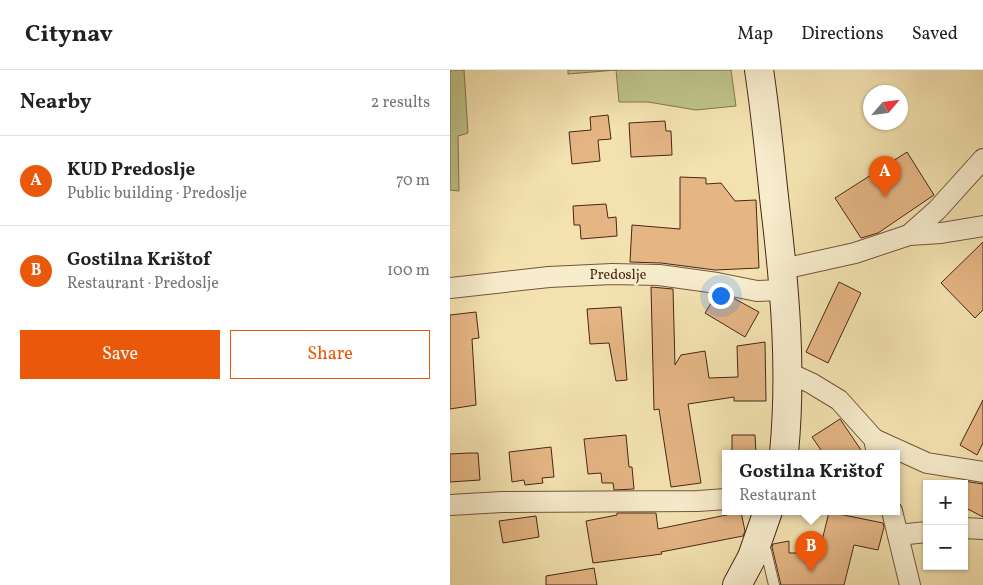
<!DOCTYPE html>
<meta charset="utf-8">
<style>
:root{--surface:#fff;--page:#f6f6f6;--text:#222;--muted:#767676;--line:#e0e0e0;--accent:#ea580c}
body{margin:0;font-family:Vollkorn,serif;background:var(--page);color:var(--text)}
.controls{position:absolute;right:15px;bottom:15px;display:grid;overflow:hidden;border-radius:0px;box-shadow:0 1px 4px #0004}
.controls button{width:45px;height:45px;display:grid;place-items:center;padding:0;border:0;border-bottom:1px solid var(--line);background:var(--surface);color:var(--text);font:25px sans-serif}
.compass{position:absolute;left:413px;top:15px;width:45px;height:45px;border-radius:50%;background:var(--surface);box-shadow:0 1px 4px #0004;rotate:62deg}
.you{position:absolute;left:270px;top:225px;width:18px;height:18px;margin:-12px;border:4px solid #fff;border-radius:50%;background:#1a73e8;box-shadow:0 0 0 8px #1a73e833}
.badge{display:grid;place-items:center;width:32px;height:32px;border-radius:50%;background:var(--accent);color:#fff;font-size:16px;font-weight:700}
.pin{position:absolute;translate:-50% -41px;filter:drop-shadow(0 1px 2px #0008)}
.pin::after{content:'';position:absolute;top:26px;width:18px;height:15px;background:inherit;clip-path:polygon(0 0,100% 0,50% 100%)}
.popup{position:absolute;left:272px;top:380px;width:178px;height:65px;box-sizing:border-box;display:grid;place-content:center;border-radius:0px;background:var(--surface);filter:drop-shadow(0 1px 4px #0005);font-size:16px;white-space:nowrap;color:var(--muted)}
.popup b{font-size:19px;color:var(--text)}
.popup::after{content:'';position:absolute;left:50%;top:100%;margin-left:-10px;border:10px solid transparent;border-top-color:var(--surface)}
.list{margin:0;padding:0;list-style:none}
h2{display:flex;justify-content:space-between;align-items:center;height:65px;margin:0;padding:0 20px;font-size:21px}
h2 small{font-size:16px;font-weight:400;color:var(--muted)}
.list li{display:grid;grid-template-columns:32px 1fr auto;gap:15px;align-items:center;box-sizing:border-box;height:90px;padding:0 20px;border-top:1px solid var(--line)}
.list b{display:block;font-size:19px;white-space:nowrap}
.list p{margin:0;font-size:16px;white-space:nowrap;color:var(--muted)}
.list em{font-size:16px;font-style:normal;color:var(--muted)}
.actions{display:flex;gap:10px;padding:15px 20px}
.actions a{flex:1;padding:11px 0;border:1px solid var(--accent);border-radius:0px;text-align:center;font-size:18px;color:var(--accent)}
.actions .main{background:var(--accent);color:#fff}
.map{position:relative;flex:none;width:533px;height:515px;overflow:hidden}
header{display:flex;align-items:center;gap:30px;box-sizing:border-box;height:70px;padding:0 25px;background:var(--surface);border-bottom:1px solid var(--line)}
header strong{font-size:24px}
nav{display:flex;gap:28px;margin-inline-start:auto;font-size:18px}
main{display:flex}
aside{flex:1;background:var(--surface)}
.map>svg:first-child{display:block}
.green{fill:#bec289;stroke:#847450}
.building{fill:#e5b584;stroke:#492618}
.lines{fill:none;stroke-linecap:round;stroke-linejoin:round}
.lane-casing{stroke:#74553e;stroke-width:12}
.street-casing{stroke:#74553e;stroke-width:22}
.secondary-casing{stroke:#492618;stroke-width:30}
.lane{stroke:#f7eccc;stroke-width:10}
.street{stroke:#f7eccc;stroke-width:20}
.secondary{stroke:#f7eccc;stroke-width:28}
.labels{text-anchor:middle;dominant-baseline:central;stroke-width:5;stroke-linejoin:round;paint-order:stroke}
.street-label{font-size:14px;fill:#492618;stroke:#f7eccc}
</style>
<header>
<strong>Citynav</strong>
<nav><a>Map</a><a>Directions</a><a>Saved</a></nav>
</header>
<main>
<aside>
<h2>Nearby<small>2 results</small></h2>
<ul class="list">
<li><span class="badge">A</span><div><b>KUD Predoslje</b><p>Public building · Predoslje</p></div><em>70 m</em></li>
<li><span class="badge">B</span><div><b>Gostilna Krištof</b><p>Restaurant · Predoslje</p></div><em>100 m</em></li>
</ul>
<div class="actions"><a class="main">Save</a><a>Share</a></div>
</aside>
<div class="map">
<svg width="533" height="515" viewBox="0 0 533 515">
<rect width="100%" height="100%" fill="#f3e2b0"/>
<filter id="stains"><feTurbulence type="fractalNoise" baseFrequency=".004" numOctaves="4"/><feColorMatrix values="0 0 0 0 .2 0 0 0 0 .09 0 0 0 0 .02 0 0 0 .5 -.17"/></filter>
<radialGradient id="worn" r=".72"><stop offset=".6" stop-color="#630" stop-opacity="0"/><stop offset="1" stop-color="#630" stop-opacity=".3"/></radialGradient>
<g class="green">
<path d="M0 0H14L18 63 8 66 9 121 0 120Z"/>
<path d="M118 0H281L286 36 246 40 198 32H169L166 0 118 4Z"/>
</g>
<g class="building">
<path d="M158 45 161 69 148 70 150 91 122 94 119 62 141 60 140 47Z"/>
<path d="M215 51 216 61H221L222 85 181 87 179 53Z"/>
<path d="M457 82 484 125 428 163 411 168 385 128Z"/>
<path d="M230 107 256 108V114L271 113 285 131 306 130 309 198 265 200 211 193 180 192 182 155 230 159Z"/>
<path d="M156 134 158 148 166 147 167 166 131 169 130 155H124L123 136Z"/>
<path d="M533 172V240L525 248 491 213Z"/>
<path d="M389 212 411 223 378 293 356 282Z"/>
<path d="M201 217 223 219 225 295 231 285 255 281 259 308 288 307 287 276 315 272 316 331H284V327L238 334 251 413 221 417 209 339 204 340Z"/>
<path d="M266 225 285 229 309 242 295 267 255 243Z"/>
<path d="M171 237 177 310 166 311 159 273 140 274 137 239Z"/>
<path d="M26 242 29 268 22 269 26 335 0 339V245Z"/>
<path d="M533 330V373L527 385 510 375Z"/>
<path d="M390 349 413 383H373L362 367Z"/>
<path d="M176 365 179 397H182L184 419 164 420 163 413H152L151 403 138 404 134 369Z"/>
<path d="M282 365H305L306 383H282Z"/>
<path d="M101 377 104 407 92 408 93 413 75 415 74 410 62 412 59 382Z"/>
<path d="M19 383H28L30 410 0 412V384Z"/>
<path d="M514 411 533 414V447L514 437Z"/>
<path d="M291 442 295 461 293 466 211 482 212 484 143 493 136 451 167 445V443H206L208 459Z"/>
<path d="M379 442 433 453 434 457 428 480 404 475 394 515H331L322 477 323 474 339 471V483H369Z"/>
<path d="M86 446 89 467 53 473 49 451Z"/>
<path d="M144 498 147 515H96V506Z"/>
</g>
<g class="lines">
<g class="lane-casing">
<path id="lane" d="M312 473 316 481 324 515"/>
</g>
<g class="street-casing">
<g id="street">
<path d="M459 165 491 163 533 156"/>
<path d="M333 199 405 183 459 165 487 140 533 89"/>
<path d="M0 218 99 207 162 204 209 205 267 213 307 221 335 220"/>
<path d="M339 303 361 313 389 330 424 369 427 383"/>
<path d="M424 369 477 393 533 402"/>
<path d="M0 435 52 432 248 431 276 429"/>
<path d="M442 441 460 515"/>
<path d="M514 458 533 459"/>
<path d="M448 465 477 462"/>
</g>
</g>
<g class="secondary-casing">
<g id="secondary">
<path d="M309 0C316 45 320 91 325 136 335 219 342 300 334 383"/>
<path d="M287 515 302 487 318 441"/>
</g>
</g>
<use href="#lane" class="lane"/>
<use href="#street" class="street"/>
<use href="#secondary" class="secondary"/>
</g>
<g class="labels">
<g class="street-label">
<text x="168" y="205">Predoslje</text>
</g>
</g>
<rect width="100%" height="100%" filter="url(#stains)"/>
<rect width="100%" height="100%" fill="url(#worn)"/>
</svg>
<div class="controls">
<button>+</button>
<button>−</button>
</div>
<svg class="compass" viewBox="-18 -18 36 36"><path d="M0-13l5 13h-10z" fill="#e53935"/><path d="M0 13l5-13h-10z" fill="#767676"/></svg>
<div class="you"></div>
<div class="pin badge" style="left:435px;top:127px">A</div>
<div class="pin badge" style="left:361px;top:502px">B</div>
<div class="popup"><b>Gostilna Krištof</b>Restaurant</div>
</div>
</main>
